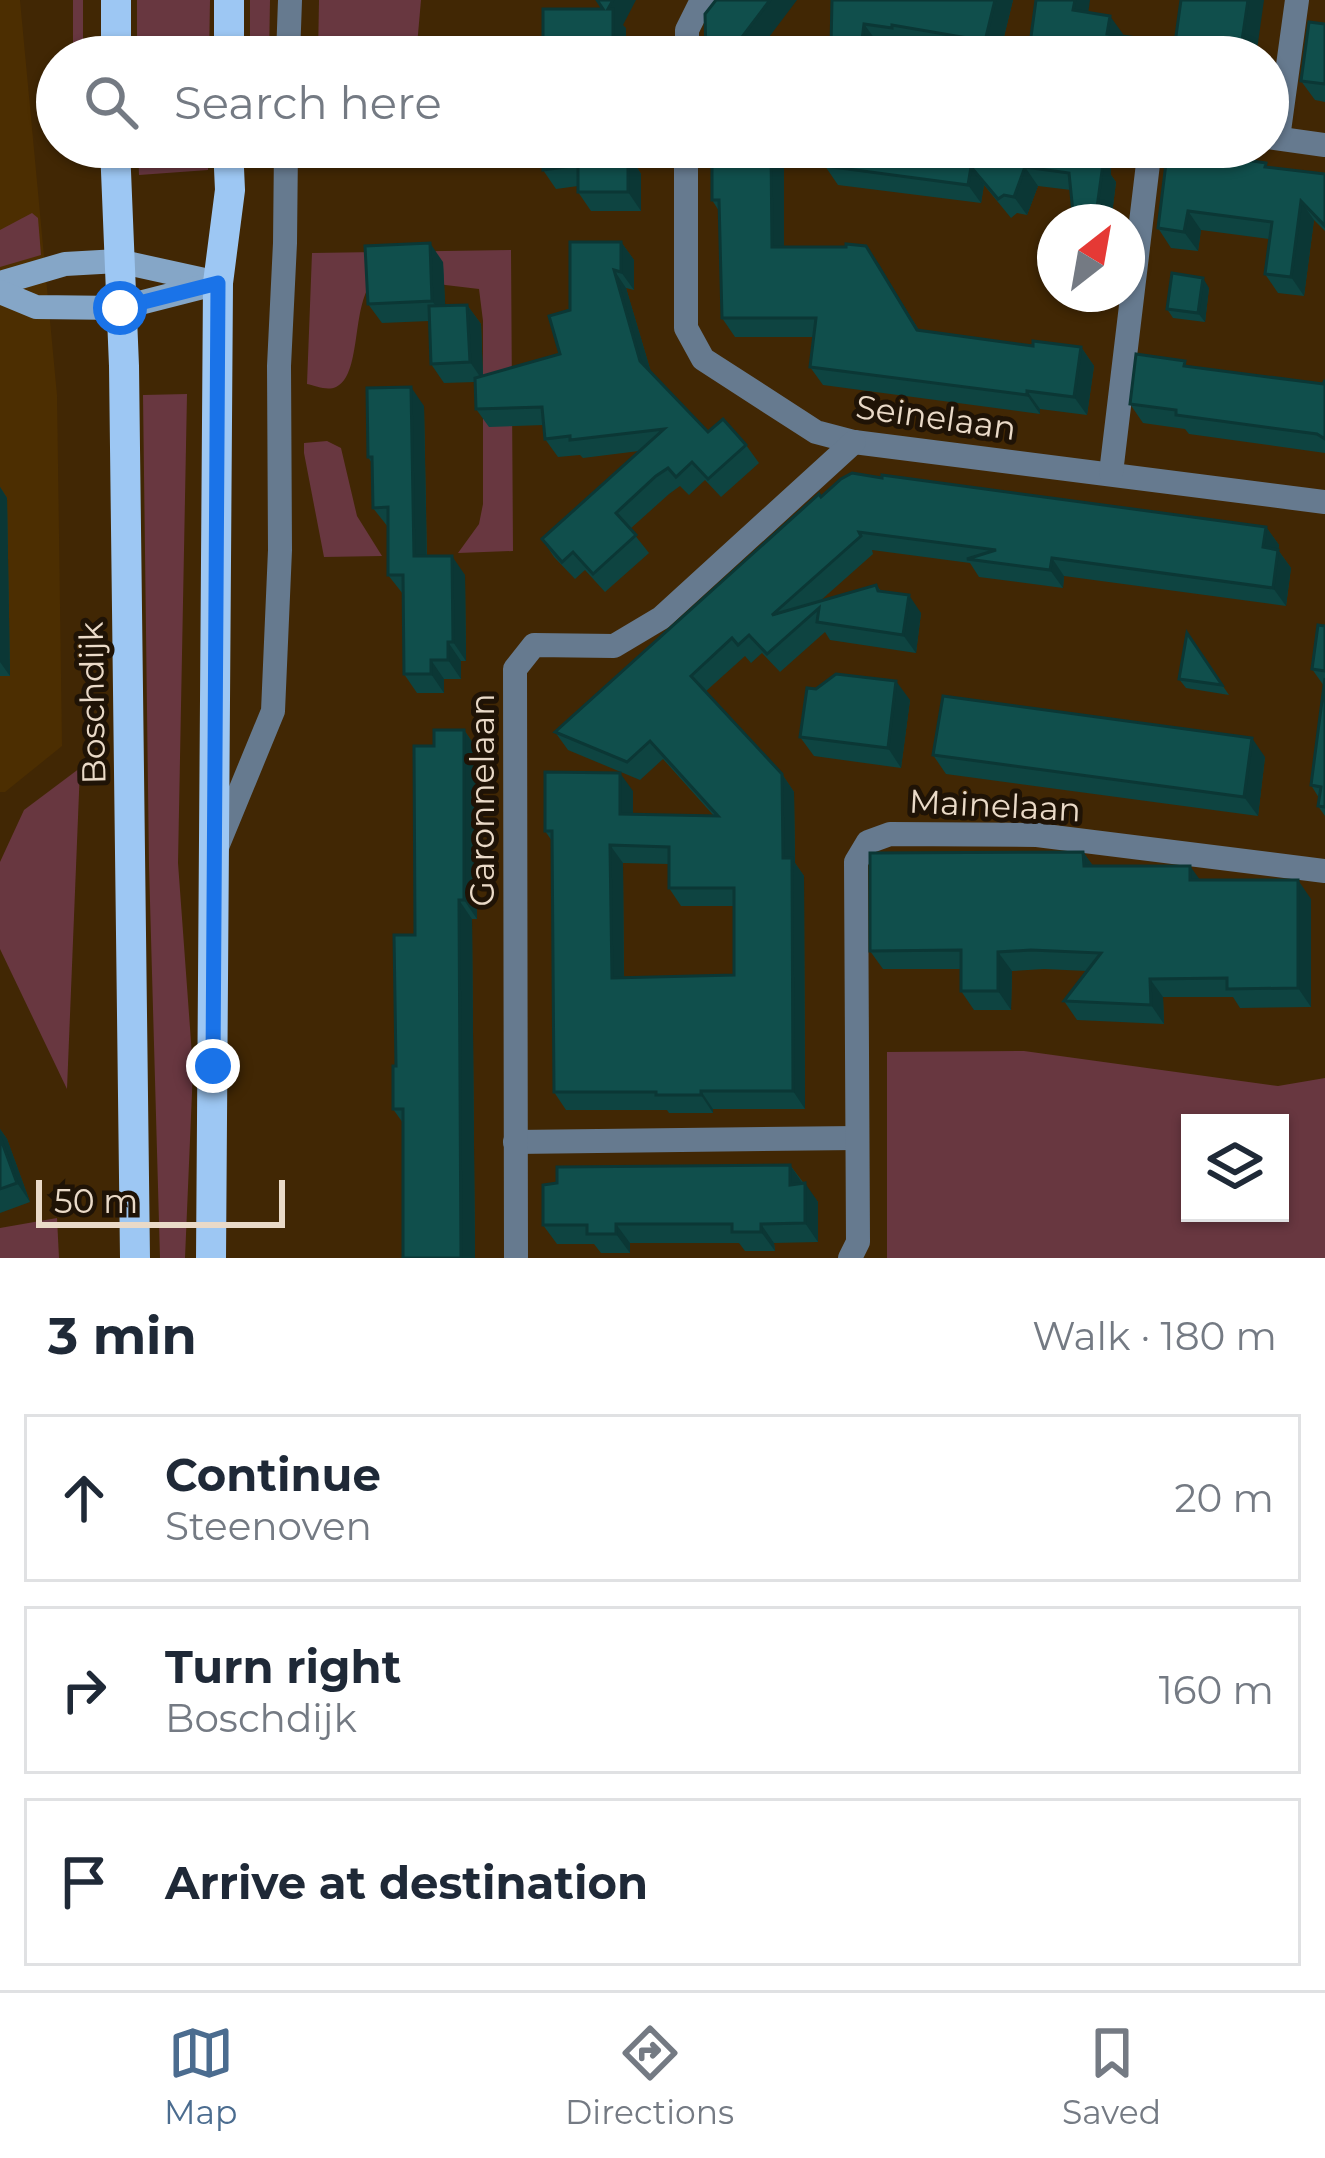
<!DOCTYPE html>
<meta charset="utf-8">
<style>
:root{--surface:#fff;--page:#f2f2f3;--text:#1f2937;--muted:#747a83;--line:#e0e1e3;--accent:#4b6c8f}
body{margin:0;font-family:Montserrat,sans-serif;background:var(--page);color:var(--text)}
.controls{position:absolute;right:36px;bottom:36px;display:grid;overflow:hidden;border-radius:0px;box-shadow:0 3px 9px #0004}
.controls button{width:108px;height:108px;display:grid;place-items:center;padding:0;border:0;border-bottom:3px solid var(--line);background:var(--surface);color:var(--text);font:60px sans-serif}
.compass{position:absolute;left:1037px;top:204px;width:108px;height:108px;border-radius:50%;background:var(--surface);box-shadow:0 3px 9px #0004;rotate:31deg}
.scale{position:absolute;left:36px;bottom:30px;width:249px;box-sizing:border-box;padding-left:12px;border:6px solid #eadac8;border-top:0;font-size:33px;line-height:42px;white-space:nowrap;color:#eadac8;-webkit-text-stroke:9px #1f1306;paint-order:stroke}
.stop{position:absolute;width:36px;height:36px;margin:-27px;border:9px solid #1a73e8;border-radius:50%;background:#fff}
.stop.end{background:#1a73e8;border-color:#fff;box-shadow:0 3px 12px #0008}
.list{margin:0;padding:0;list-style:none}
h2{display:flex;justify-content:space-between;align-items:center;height:156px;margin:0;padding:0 48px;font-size:51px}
h2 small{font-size:39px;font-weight:400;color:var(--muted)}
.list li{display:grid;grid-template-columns:78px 1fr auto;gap:36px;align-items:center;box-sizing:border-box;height:168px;margin:0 24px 24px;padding:0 24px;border:3px solid var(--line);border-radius:0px}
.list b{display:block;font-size:45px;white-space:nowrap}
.list p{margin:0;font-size:39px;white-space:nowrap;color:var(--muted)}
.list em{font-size:39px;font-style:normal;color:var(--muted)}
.icon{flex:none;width:66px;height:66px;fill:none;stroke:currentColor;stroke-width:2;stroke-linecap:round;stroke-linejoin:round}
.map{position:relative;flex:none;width:1325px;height:1258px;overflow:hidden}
.search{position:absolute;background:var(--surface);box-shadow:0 3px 9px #0004;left:36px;right:36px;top:36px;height:132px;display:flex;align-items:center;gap:30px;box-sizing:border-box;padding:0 42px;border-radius:66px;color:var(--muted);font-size:45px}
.sheet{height:732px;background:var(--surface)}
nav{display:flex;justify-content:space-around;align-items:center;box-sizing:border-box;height:168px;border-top:3px solid var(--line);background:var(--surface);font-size:33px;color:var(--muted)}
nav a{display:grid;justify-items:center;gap:6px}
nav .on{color:var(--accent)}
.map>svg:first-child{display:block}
.built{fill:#4c2e01}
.green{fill:#683740;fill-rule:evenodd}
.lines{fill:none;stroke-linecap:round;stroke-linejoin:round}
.street{stroke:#667a8f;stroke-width:24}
.secondary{stroke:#85a6c7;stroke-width:24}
.primary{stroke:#9dc7f3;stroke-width:30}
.wall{fill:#0e4441;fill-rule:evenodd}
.shaded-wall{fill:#0b3735}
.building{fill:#104f4c;stroke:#0b3735;stroke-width:3;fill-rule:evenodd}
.route{stroke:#1a73e8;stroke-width:15}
.labels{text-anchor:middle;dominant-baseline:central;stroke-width:10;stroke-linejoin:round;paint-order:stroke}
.street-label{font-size:33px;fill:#eadac8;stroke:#1f1306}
</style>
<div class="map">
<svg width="1325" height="1258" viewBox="0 0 1325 1258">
<rect width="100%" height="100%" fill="#412704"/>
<path class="built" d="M0 0H20L57 395 62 746 5 792H0Z"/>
<g class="green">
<rect x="73" y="0" width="10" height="57"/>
<path d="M137 0H210L209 57H137Z"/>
<path d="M250 0H270L269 57H250Z"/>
<path d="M319 0H421L416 57H318Z"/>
<path d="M138 147H209L208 170 139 175Z"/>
<path d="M32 213 38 218 41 255 0 267V230Z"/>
<path d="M511 250 513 551 458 553 479 524 483 504V321L479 289 437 284 370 285C352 311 361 376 336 387 327 391 316 386 307 384L312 253Z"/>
<path d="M187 394 178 863 193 1069 185 1258H160L149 866 143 395Z"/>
<path d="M327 441 341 448 357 516 382 556 324 557 304 453V443Z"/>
<path d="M80 768 67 1089 0 949V862L24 810Z"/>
<path d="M1024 1051 1278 1086 1325 1078V1258H887V1052ZM1190 1123H1280V1213H1190Z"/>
<path d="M57 1218 59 1258H0V1228Z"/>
</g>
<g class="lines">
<g class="street">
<path d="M288 57 290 0"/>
<path d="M687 57V30L702 0"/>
<path d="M1268 137 1325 145"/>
<path d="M1278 138 1297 0"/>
<path d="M686 147V328L703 359 816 432 854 442 1325 502"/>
<path d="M1111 473 1150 147"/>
<path d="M217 847 273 711 280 550 279 366 285 243 286 147"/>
<path d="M515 1142 857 1138"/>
<path d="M516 1258 515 669 534 645 614 646 661 618 854 442"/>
<path d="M850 1258 858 1242 856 862 868 842 890 834 1037 835 1325 871"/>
</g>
<g class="secondary">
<path d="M0 283 65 264 118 261 209 281"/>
<path d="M0 292 36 307 120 308 218 283"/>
</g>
<g class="primary">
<path d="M116 57V0"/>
<path d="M229 57V0"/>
<path d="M115 147 124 366 135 1258"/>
<path d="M211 1258 218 283 230 190 228 147"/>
</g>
</g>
<g class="wall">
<path d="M832 0H1013L999 57H983L905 43 904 46 877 42 831 45Z"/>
<path d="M1089 13 1123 36 1256 57H1033L1029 51Z"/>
<path d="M1325 24V102L1315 100 1301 81Z"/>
<path d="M441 147H471V154L446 153Z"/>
<path d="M543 147H636V166L641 174V211H591L578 192V186L556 189 543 170Z"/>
<path d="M725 147H1101L1110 160 1111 175 1116 182 1111 222H1074L1071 190 1038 186 1027 215 1017 213 1011 218 984 185 981 203 838 185 825 166V162L784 163V247L866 246 919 330 1033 346 1081 347 1094 366 1087 415 1040 409V414L823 385 810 367 814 337H735L722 318 719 211 712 200 725 166Z"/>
<path d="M1233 148 1241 159 1269 168 1325 174V231L1314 220 1304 296 1278 293 1265 274 1269 239 1201 230 1198 251 1171 248 1158 228Z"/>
<path d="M621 242 634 260V290L626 288 651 372 708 432 746 445 759 463 721 497 705 480 689 495 680 486 669 494 630 529 649 553 605 592 585 570 575 579 554 557 542 539 639 451 583 458 580 455 558 457 545 439 544 425 489 427 476 409 475 382 444 383 431 364 429 321 382 323 368 304 443 262 445 306 467 305 481 324 483 376 560 354 570 310Z"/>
<path d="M1209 288 1205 322 1173 318 1167 309Z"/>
<path d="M1189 366 1323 384 1325 380V453L1189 434 1185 429 1143 423 1130 404Z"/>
<path d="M424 406 427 556 465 575 466 661H461V679H444V693H417L404 674 403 594 388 575V527L373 508 372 463 368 457Z"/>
<path d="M0 487 7 498 10 676H0Z"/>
<path d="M821 497 1266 527 1279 545 1278 550 1291 568 1286 606 1064 576 1063 588 979 577 970 563 872 550 873 554 820 601 876 585 881 591 921 613 916 653 830 640 825 632 780 672 762 653 751 663 745 656 705 692 782 774 794 792 795 863 804 876 805 1109H713V1113H669L667 1110H566L554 1092 552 841 545 831 633 791V814L714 816 663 759 640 780 568 750 555 732ZM623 863 669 864V888L681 906H734V975L624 978Z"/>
<path d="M1325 626V816L1318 806 1319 798 1311 785 1324 686 1312 669Z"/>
<path d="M1187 633 1229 695 1186 688 1179 679Z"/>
<path d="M816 689 910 700 901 768 814 756 800 737Z"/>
<path d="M464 730 477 749V919H472L475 1258H403V1123L393 1109 396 1066 415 935 434 746Z"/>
<path d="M933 755 1265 757 1258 816 946 774Z"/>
<path d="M1083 852 1093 866 1200 880 1311 899V1007L1240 1008 1233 997H1163L1164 1024 1077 1020 1064 1001 1087 971 1044 969 1012 971 1011 1010H974L961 991V969H883L870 951Z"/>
<path d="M0 1129 7 1139 30 1202 0 1213Z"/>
<path d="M790 1165 818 1202V1242L774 1243 775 1251H745L739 1243H630V1253H601L594 1244H557L543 1225Z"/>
</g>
<g class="shaded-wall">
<path d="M613 0H636L623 25 626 28V57H613L608 9Z"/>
<path d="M770 0H797L757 53 759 57H748L739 41Z"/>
<path d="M995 0H1013L999 57H996L985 41Z"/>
<path d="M1075 0H1090L1086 29 1073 10Z"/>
<path d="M1248 0H1264L1256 57H1242L1240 54Z"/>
<path d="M1110 16 1123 34 1120 52 1107 34Z"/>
<path d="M864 24 877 42 875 57H860Z"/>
<path d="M623 147H636V166L641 174V211L628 192Z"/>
<path d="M771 147 784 163V265L772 247Z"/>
<path d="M1089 147H1101L1110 160 1111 175 1116 182 1111 222H1095Z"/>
<path d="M971 167 984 185 981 203 968 185Z"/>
<path d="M1025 167 1038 186 1027 215 1014 197Z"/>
<path d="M1301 201 1314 220 1304 296 1291 277Z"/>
<path d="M1188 211 1201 230 1198 251 1184 232Z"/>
<path d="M621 242 634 260V290L621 272Z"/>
<path d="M430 243 443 262 446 320 432 301Z"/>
<path d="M866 246 879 264 929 348 917 330Z"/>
<path d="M614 270 626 288 653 379 640 361Z"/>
<path d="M1203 278 1209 288 1205 322 1198 313Z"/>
<path d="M467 305 481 324 483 381 470 362Z"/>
<path d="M1081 347 1094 366 1087 415 1074 397Z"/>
<path d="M411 387 424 406 427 575 414 556Z"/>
<path d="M1027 391 1040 409V414L1027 395Z"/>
<path d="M0 487 7 498 10 676 0 662Z"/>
<path d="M1266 527 1279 545 1276 565 1263 547Z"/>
<path d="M1278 550 1291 568 1286 606 1273 588Z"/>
<path d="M452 556 465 575 466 661 453 642Z"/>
<path d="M1052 558 1064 576 1063 588 1050 570Z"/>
<path d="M909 595 921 613 916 653 903 635Z"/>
<path d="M448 642 461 661V679L448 660Z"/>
<path d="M431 660 444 679V693L431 674Z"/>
<path d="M896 681 910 700 901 768 888 748Z"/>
<path d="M464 730 477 749V919L464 900Z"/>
<path d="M1252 738 1265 757 1258 816 1244 797Z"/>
<path d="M620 773 633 791V832L620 814Z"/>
<path d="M782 774 794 792 795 863 804 876 805 1109 793 1091 783 858Z"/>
<path d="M610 845 623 863 624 996 612 978Z"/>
<path d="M1083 852 1096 870 1084 866Z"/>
<path d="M1190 866 1203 884 1190 880Z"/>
<path d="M1298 880 1311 899V1007L1298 988Z"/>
<path d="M459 900 472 919 475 1258H461Z"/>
<path d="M998 952 1012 971 1011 1010 998 991Z"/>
<path d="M1150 979 1163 997 1164 1024 1151 1005Z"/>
<path d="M701 1091 713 1109V1113L701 1095Z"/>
<path d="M0 1129 7 1139 30 1202 17 1183 0 1137Z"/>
<path d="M790 1165 803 1184 790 1185Z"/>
<path d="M805 1183 818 1202V1242L805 1223Z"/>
<path d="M616 1224 630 1243V1253L616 1234Z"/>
<path d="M761 1224 774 1243 775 1251 761 1232Z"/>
</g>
<g class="building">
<path d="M597 0H613L608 9H613V57H543V9H603Z"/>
<path d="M716 0H770L739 41H748V57H712V54H706L705 14Z"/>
<path d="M832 0H995L985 41 892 25V28L864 24 860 57H799V43L831 45Z"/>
<path d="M1036 0H1075L1073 10 1110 16 1107 34 1175 43 1181 0H1248L1240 54 1233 53 1232 57H1069L1029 51Z"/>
<path d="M1309 22 1325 24V84L1301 81Z"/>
<path d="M543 147H623V154L628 155V192H578V165L543 170Z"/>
<path d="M725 147H771L772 247H846V244L866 246 917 330 1033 346V341L1081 347 1074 397 1027 391V395L810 367 816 318H722L719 200H712V166H725Z"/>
<path d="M824 147H1097L1099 163 1103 164 1095 222H1074L1069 173 1025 167 1014 197 1004 195 998 199 971 167 968 185 825 166Z"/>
<path d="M1168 147 1233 148 1232 158 1266 163 1265 167 1325 174V226L1301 201 1291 277 1265 274 1272 222 1188 211 1184 232 1158 228Z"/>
<path d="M570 242H621V272L614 270 640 361 708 432 723 419 746 445 708 479 692 462 676 477 668 468 656 476 616 513 636 535 593 574 573 552 562 562 542 539 664 429 570 440V436L545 439 542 407 476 409 475 378 560 354 549 316 570 310Z"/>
<path d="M430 243 432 301 368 304 365 246Z"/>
<path d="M1172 273 1203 278 1198 313 1167 309Z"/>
<path d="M467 305 470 362 431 364 429 306Z"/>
<path d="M1136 354 1185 361 1184 366 1323 384 1325 380V439L1317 434 1176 415V410L1130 404Z"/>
<path d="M411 387 414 556H452L453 642H448V660H431V674H404L403 575H388V507L373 508 372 457H368L367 388Z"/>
<path d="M852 473 882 478V475L1266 527 1263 547 1278 550 1273 588 1052 558 1050 570 967 559 996 550 859 532 861 536 772 615 876 585 878 591 909 595 903 635 817 622 819 608 767 654 749 635 738 645 732 638 691 676 782 774 783 858H792L793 1091H701V1095H656V1092H554L552 831H545V772L620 773V814L718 816 650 741 627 762 555 732 819 494 821 497 841 479ZM610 845 669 847V888H734V975L612 978Z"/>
<path d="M1318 625 1325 626V671L1312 669Z"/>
<path d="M1187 633 1222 685 1179 679Z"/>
<path d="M836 674 896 681 888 748 800 737 807 688 816 689Z"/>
<path d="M1325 678V807L1318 806 1321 787 1311 785Z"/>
<path d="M943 696 1252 738 1244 797 933 755Z"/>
<path d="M434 730H464V900H459L461 1258H403V1109H393V1066H396L394 935H415L414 746H434Z"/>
<path d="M1083 852 1084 866H1190V880H1298V988L1227 989V978L1150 979 1151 1005 1064 1001 1101 953 1031 950 998 952V991H961V950L870 951V853Z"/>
<path d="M0 1137 17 1183 0 1189Z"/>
<path d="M790 1165V1185L805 1183V1223L761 1224V1232H732V1224H616V1234H587V1225H543V1185L557 1183V1167Z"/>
</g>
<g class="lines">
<path class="route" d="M120 308 218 283 213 1066"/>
</g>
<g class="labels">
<g class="street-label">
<text transform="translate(936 417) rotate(8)">Seinelaan</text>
<text transform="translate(92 703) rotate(-91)">Boschdijk</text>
<text transform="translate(482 800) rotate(-90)">Garonnelaan</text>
<text transform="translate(995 805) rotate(3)">Mainelaan</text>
</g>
</g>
</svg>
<div class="controls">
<button><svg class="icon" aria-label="layers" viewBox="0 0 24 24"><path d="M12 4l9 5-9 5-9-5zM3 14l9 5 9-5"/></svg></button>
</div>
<svg class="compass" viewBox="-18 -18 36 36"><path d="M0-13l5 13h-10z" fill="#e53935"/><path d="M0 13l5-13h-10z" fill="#747a83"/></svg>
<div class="scale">50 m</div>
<div class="stop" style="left:120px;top:308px"></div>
<div class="stop end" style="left:213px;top:1066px"></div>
<div class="search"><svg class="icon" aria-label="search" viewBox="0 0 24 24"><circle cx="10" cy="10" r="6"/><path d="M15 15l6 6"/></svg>Search here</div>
</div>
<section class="sheet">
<h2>3 min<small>Walk · 180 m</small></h2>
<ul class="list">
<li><svg class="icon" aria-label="ahead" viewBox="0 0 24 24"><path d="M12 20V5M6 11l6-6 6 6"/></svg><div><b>Continue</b><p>Steenoven</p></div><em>20 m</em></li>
<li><svg class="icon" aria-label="right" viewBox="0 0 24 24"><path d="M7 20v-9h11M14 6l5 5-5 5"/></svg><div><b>Turn right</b><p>Boschdijk</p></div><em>160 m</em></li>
<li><svg class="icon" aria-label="arrive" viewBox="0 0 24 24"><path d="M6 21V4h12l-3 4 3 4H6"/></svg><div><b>Arrive at destination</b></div></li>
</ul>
</section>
<nav>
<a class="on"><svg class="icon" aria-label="map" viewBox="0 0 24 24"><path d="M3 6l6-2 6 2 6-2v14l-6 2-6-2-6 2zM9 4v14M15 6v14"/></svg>Map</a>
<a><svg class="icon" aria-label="directions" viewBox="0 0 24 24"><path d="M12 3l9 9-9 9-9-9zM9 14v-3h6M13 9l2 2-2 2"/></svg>Directions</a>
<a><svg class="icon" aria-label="saved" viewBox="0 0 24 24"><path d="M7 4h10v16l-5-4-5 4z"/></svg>Saved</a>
</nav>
